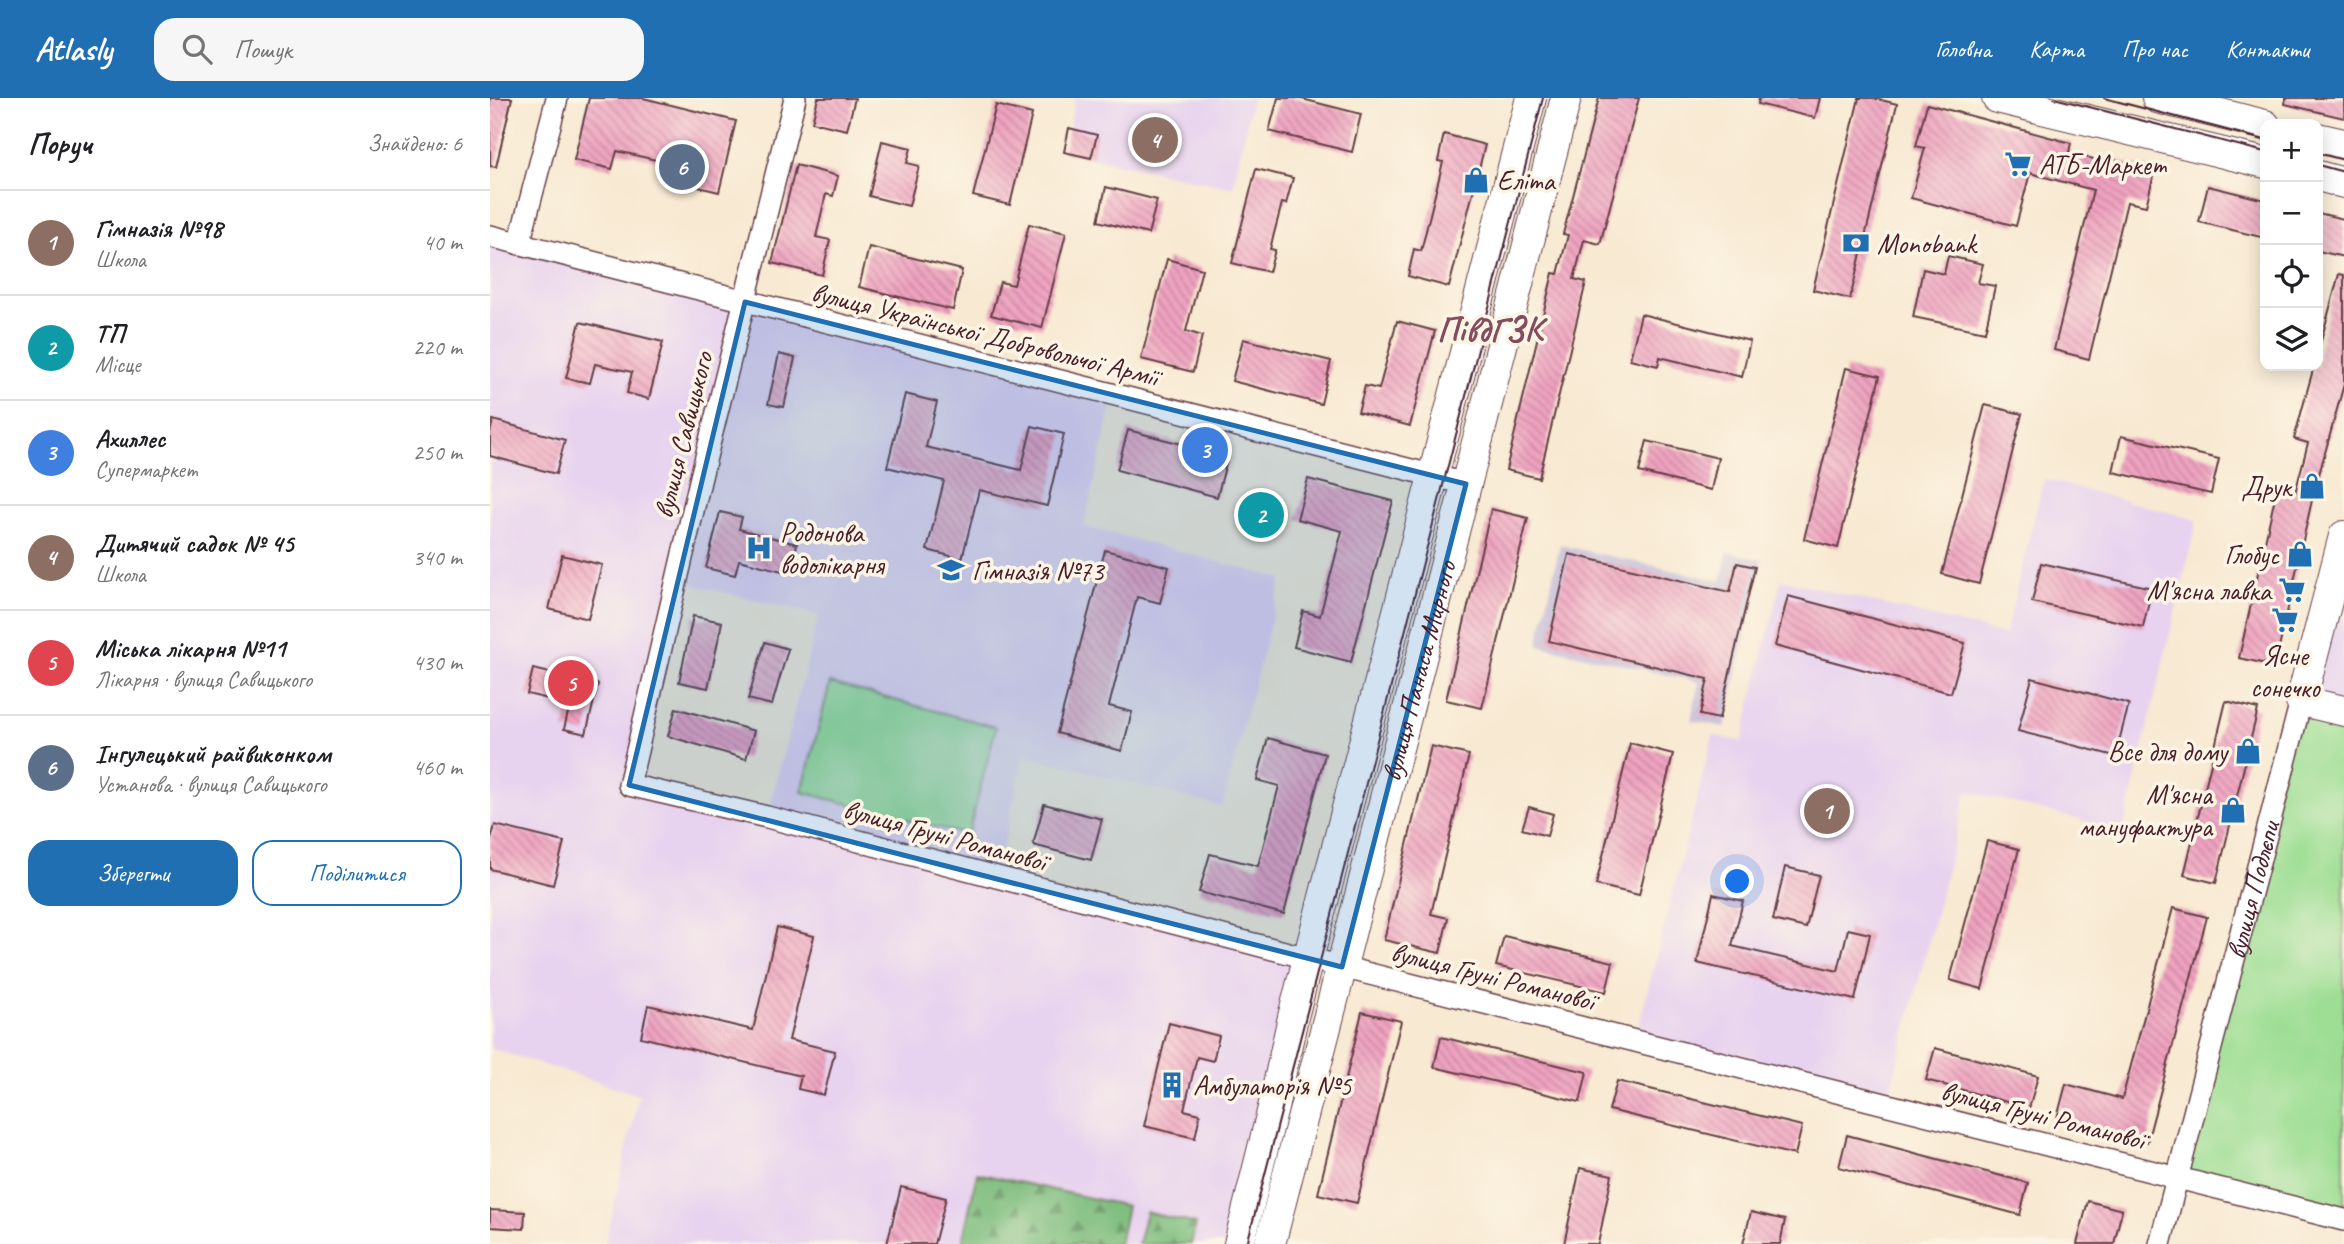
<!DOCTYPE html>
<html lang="uk">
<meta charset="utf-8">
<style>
:root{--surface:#fff;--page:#f6f6f6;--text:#202124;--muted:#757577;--line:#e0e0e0;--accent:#1f6fb2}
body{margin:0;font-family:Caveat,sans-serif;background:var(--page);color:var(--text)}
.controls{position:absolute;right:21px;top:21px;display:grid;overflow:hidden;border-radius:14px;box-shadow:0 4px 18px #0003}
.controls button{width:63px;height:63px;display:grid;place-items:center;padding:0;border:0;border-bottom:2px solid var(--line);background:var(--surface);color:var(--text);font:35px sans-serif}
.you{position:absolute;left:1248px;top:784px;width:24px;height:24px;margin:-18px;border:5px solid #fff;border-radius:50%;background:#1a73e8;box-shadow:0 0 0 10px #1a73e833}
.badge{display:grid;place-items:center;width:46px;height:46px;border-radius:50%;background:var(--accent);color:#fff;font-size:23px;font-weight:700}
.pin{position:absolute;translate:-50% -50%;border:4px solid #fff;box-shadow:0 2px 7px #0006}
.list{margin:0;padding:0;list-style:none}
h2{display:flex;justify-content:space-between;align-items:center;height:91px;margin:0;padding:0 28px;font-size:30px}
h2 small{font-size:23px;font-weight:400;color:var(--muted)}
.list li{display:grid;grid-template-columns:46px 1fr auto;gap:21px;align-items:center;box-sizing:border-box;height:105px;padding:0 28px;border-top:2px solid var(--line)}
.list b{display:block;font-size:26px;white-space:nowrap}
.list p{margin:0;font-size:23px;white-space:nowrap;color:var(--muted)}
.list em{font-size:23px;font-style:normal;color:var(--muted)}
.actions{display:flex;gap:14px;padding:21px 28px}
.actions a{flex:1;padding:16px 0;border:2px solid var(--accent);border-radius:21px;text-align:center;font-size:24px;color:var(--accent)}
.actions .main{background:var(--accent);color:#fff}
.icon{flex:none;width:38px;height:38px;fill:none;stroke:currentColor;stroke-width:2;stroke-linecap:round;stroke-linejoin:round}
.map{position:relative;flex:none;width:1854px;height:1146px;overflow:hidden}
header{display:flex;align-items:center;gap:42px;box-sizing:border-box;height:98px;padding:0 35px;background:var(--accent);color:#fff}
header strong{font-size:33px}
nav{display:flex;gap:38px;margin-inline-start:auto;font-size:24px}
.search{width:490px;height:63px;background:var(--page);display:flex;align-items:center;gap:18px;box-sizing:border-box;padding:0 24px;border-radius:21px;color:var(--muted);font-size:26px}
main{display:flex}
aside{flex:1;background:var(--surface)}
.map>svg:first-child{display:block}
.built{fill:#e7d2ef}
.industrial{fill:#c8bfd8}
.forest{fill:url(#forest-firs);stroke:#646e54;stroke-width:2}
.park{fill:#9ede94;stroke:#747e60;stroke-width:2}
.building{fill:url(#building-back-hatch)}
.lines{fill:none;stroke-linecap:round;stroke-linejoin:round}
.minor-casing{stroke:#643d44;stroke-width:24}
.secondary-casing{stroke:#643d44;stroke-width:32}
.minor{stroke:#fff;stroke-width:21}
.secondary{stroke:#fff;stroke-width:30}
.tram{stroke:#4a1f2b;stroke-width:2}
.marked{fill:#1f6fb2;fill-opacity:0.2;stroke:#1f6fb2;stroke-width:5;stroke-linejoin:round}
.labels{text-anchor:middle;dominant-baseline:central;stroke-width:7;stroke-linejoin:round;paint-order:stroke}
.poi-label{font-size:28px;fill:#4a1f2b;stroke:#fcf5e5;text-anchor:start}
.street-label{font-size:28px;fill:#4a1f2b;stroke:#fcf5e5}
.district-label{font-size:35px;font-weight:bold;fill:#844d5f;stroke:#fcf5e5}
</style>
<header>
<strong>Atlasly</strong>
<div class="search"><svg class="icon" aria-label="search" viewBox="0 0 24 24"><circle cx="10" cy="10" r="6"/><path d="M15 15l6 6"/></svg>Пошук</div>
<nav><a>Головна</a><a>Карта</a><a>Про нас</a><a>Контакти</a></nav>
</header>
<main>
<aside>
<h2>Поруч<small>Знайдено: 6</small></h2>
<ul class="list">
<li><span class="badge" style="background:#8d6e63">1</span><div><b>Гімназія №98</b><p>Школа</p></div><em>40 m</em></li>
<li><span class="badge" style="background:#0f9aa8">2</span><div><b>ТП</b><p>Місце</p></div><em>220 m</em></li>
<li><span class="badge" style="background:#3f7fe0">3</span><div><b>Ахиллес</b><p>Супермаркет</p></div><em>250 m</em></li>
<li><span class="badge" style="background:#8d6e63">4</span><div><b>Дитячий садок № 45</b><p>Школа</p></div><em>340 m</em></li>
<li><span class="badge" style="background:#e0444e">5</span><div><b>Міська лікарня №11</b><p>Лікарня · вулиця Савицького</p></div><em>430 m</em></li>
<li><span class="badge" style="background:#5c6f8a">6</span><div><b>Інгулецький райвиконком</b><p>Установа · вулиця Савицького</p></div><em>460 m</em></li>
</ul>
<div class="actions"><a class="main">Зберегти</a><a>Поділитися</a></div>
</aside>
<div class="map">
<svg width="1854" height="1146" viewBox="0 0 1854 1146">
<defs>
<pattern id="forest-firs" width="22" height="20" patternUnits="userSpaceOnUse" patternTransform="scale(1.75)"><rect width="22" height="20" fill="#7ebd7e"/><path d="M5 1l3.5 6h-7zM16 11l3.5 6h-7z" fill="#699967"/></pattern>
<pattern id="building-back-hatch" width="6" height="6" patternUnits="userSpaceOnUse" patternTransform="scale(1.75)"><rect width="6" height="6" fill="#efa3c0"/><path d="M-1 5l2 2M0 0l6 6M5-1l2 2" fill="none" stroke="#c4849c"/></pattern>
</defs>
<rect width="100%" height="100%" fill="#fcf5e5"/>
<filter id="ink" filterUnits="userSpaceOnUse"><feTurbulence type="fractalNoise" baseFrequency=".0143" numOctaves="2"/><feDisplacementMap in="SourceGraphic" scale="14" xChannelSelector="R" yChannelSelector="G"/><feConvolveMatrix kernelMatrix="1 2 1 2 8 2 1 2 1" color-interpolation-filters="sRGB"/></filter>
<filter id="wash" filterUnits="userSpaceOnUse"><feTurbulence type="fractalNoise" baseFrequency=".00686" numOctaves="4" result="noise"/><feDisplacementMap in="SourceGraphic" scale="28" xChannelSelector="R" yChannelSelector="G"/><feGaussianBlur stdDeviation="1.57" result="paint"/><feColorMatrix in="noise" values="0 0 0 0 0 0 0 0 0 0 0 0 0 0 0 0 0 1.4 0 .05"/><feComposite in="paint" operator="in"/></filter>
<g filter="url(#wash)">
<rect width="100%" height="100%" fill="#f8e9d2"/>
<g class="built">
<path d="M585 0H762L743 90 574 54Z"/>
<path d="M0 138 624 298 594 428 792 481 732 709 534 657 506 779 277 719 329 517 187 483 139 687 818 860 749 1146H115L149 997 0 950Z"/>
<path d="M1554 381 1707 422 1633 733 1477 693 1397 1007 1145 942 1223 637 1252 644 1291 481 1515 537Z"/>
<path d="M1854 438V613L1811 603Z"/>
</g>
<path class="industrial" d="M1070 447 1231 483 1238 454 1272 462 1235 629 1201 622 1209 584 1048 547Z"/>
<g class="forest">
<path d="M487 1075 637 1108 629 1146H472Z"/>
<path d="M656 1114 706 1126 701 1146H648Z"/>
</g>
<g class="park">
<path d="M340 585 506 629 478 737 312 694Z"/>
<path d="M1811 603 1854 613V1122L1687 1080Z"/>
</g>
<g id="blocks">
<g class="building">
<path d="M0 0H22L6 69 0 68Z"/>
<path d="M99 0H153L246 23 229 94 192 85 196 69 127 53 122 71 84 62Z"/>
<path d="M328 0H365L357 32 322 24Z"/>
<path d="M788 0H808L871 16 862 54 779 33Z"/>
<path d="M1109 0H1149L1110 146 1094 142 1084 181 1096 184 1049 380 1016 372 1063 175 1068 176 1078 137 1073 136Z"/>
<path d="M1269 0H1330L1325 20 1268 6Z"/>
<path d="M1369 0H1383L1407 6 1360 201 1323 192Z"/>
<path d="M1796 0H1854V20L1795 6Z"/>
<path d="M1437 6 1581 45 1579 54 1610 63 1611 59 1665 72 1656 108 1637 104 1599 261 1564 252 1603 92 1540 75 1526 128 1421 100 1435 50 1426 48Z"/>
<path d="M506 7 542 16 520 107 483 98Z"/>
<path d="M579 30 607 37 601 60 574 54Z"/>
<path d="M954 36 995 47 959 189 918 178 924 151 931 153 953 64 948 63Z"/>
<path d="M392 43 421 50 417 65 429 68 419 108 379 98Z"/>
<path d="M306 67 348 78 343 98 336 96 326 139 340 142 332 177 282 165Z"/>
<path d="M766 71 803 80 796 106 792 105 780 151 785 152 779 174 742 165Z"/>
<path d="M1718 88 1775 102V140L1709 124Z"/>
<path d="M616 89 667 102 658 136 608 123Z"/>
<path d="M1828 115 1854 121V159L1828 153Z"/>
<path d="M539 126 576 135 552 230 501 217 510 184 524 187Z"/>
<path d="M379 149 472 172 463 212 369 189Z"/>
<path d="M1458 158 1493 166 1488 185 1505 188 1495 234 1423 219 1433 171 1454 176Z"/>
<path d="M677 161 712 171 696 233 712 238 703 274 651 261Z"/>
<path d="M1849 176 1854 177V286L1822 402 1785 568 1749 560 1787 390 1805 395 1818 345 1804 341 1824 268H1828V254Z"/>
<path d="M1151 216 1260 243 1252 279 1170 259 1168 268 1140 261Z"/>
<path d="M907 223 945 233 920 328 868 314 875 288 889 291Z"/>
<path d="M90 224 173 244 159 301 137 295 142 274 105 266 100 285 76 280Z"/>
<path d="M753 241 841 263 831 306 742 283Z"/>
<path d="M289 256 305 260 294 309 278 306Z"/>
<path d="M1356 270 1390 278 1348 450 1314 441Z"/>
<path d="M415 296 447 304 436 349 531 372 542 328 574 336 557 408 489 392 472 461 437 452 454 383 397 369Z"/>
<path d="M1495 307 1532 316 1489 486 1452 476Z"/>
<path d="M3 322 75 342 66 376 0 358V335Z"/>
<path d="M638 332 738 358 727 399 627 372Z"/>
<path d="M1631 338 1729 361 1721 396 1623 374Z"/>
<path d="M1157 343 1228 360 1221 392 1149 374Z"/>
<path d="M818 381 903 403 861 564 804 549 813 513 830 518 852 433 807 421Z"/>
<path d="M761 406 785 411 781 428 758 424Z"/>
<path d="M1001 411 1038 420 992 610 956 602Z"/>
<path d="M230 414 252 419 249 431 307 446 300 475 249 462 245 477 216 470Z"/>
<path d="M615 452 679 469 670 505 647 499 619 608 642 614 632 653 567 635Z"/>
<path d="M1079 456 1240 494 1247 465 1265 469 1229 621 1210 617 1218 581 1059 543Z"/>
<path d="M72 457 112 467 98 521 59 511Z"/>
<path d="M1551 465 1662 490 1653 529 1542 504Z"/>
<path d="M1298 498 1475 545 1461 595 1285 548Z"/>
<path d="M203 518 232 524 218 590 189 584Z"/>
<path d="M275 544 298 551 282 607 258 601Z"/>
<path d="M43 571 108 586 96 636 74 631 80 606 37 596Z"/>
<path d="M1542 580 1639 606 1625 658 1528 633Z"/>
<path d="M1736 603 1768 611 1726 785 1694 777Z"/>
<path d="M186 610 264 633 256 661 178 638Z"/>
<path d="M778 640 835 656 794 816 709 794 720 756 768 768 789 688 767 682Z"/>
<path d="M1140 645 1183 656 1149 797 1106 787Z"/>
<path d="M941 648 979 657 941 816 958 820 950 855 894 842Z"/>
<path d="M554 706 612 721 601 762 543 747Z"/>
<path d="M1039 709 1063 716 1057 738 1032 731Z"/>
<path d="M5 727 74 744 63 787 0 771V745Z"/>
<path d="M1497 743 1529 751 1492 891 1460 882Z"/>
<path d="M1295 769 1329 777 1316 830 1283 822Z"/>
<path d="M1223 796 1253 803 1242 848 1348 873 1358 831 1380 836 1365 902 1207 865Z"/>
<path d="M1683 810 1717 819 1657 1044 1567 1020 1576 986 1632 1001Z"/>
<path d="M287 829 324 838 299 942 345 953 334 997 308 991 311 978 151 939 158 907 263 932Z"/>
<path d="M1014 838 1123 864 1116 894 1006 868Z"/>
<path d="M872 914 911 923 867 1105 828 1096Z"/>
<path d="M679 925 729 938 723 963 707 959 694 1012 710 1016 705 1040 654 1028Z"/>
<path d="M951 939 1097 974 1090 1004 944 969Z"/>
<path d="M1445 950 1548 978 1539 1010 1436 982Z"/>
<path d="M1127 983 1312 1028 1305 1057 1119 1012Z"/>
<path d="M1357 1037 1538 1085 1530 1117 1349 1069Z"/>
<path d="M1090 1070 1122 1077 1108 1146H1074Z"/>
<path d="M411 1089 456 1100 444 1146H397Z"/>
<path d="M1598 1103 1632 1112 1624 1146H1587Z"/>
<path d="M0 1112 35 1114 34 1131 0 1129Z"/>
<path d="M1261 1114 1295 1122 1290 1146H1253Z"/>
</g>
</g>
</g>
<g filter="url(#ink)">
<use href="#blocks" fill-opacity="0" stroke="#643d44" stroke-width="2"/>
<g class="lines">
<g class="minor-casing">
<g id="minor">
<path d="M305 0 210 383 139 687 277 719 852 869 1854 1122"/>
<path d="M0 138 976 386"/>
<path d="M29 146 67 0"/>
<path id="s1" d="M1670 1146 1811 603"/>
</g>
</g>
<g class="secondary-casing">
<g id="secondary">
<path d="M1507 0 1775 65"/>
<path d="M1667 0 1775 27"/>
<path d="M1828 40 1854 46"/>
<path d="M1828 78 1854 85"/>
<path d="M1854 438 1811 603 1854 613"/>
<path d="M749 1146 783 1010 803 919 1041 0"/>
<path id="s2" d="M780 1146 1076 0"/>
</g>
</g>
<use href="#minor" class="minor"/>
<use href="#secondary" class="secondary"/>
<g class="tram">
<path d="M1564 0 1775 54"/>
<path d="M1614 0 1775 42"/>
<path d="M1828 55 1854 62"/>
<path d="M1828 67 1854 74"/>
<path d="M757 1146 1053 0"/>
</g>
</g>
</g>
<path class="marked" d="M255 204 976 386 852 869 139 687Z"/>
<defs>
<g id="supermarket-bare" transform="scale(2.1)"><path d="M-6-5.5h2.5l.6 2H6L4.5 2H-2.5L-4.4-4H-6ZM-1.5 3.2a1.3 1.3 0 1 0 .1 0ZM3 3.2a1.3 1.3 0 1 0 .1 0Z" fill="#1f6fb2" stroke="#fcf5e5" stroke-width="2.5" paint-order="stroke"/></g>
<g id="shop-bare" transform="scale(2.1)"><path d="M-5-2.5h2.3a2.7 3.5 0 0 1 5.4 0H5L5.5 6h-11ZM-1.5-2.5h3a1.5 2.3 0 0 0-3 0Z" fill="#1f6fb2" stroke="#fcf5e5" stroke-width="2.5" paint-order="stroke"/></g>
<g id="bank-bare" transform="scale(2.1)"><path d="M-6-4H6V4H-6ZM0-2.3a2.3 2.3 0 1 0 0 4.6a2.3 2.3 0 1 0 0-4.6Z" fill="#1f6fb2" stroke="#fcf5e5" stroke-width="2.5" paint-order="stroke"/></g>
<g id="hospital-bare" transform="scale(2.1)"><path d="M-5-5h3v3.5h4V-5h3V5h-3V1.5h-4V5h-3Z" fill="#1f6fb2" stroke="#fcf5e5" stroke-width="2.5" paint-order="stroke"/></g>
<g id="school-bare" transform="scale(2.1)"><path d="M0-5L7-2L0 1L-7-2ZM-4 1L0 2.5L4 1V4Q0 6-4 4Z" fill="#1f6fb2" stroke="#fcf5e5" stroke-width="2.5" paint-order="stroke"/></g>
<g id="building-bare" transform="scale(2.1)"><path d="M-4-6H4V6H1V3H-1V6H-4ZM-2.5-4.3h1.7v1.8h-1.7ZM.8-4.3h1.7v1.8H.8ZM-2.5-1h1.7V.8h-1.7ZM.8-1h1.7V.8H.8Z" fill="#1f6fb2" stroke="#fcf5e5" stroke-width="2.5" paint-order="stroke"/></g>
</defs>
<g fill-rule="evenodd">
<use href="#supermarket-bare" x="1528" y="66"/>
<use href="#shop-bare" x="986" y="82"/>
<use href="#bank-bare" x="1366" y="145"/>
<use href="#shop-bare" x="1822" y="388"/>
<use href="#hospital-bare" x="269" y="450"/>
<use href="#shop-bare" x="1810" y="456"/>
<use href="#school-bare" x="461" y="472"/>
<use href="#supermarket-bare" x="1802" y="492"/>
<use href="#supermarket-bare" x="1795" y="522"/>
<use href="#shop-bare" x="1758" y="653"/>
<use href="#shop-bare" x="1743" y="712"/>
<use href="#building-bare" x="682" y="987"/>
</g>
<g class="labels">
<g class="poi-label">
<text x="1549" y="66">АТБ-Маркет</text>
<text x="1007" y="82">Еліта</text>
<text x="1387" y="145">Monobank</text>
<text x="1801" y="388" text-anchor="end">Друк</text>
<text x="290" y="434">Родонова<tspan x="290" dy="32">водолікарня</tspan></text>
<text x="1789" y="456" text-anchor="end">Глобус</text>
<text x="482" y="472">Гімназія №73</text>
<text x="1781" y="492" text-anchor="end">М'ясна лавка</text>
<text x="1795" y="557" text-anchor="middle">Ясне<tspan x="1795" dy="32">сонечко</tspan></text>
<text x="1737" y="653" text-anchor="end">Все для дому</text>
<text x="1722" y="696" text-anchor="end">М'ясна<tspan x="1722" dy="32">мануфактура</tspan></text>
<text x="703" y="987">Амбулаторія №5</text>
</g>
<g class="street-label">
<text transform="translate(495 236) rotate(14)">вулиця Української Добровольчої Армії</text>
<text transform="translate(193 337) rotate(-76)">вулиця Савицького</text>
<text stroke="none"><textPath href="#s2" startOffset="592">вулиця Панаса Мирного</textPath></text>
<text transform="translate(455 737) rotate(15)">вулиця Груні Романової</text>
<text stroke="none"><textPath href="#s1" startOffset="366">вулиця Подлєпи</textPath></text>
<text transform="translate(1003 878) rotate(14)">вулиця Груні Романової</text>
<text transform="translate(1553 1017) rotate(14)">вулиця Груні Романової</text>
</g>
<g class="district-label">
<text x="1000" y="231">ПівдГЗК</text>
</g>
</g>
</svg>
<div class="controls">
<button>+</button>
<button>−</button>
<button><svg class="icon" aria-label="locate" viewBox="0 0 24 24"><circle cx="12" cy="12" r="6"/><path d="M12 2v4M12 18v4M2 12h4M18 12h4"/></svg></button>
<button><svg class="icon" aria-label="layers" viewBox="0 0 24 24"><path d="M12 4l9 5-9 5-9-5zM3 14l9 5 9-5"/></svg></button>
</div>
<div class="you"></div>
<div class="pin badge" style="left:1337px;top:713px;background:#8d6e63">1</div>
<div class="pin badge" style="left:771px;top:417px;background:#0f9aa8">2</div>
<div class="pin badge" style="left:715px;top:352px;background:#3f7fe0">3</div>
<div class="pin badge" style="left:665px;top:42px;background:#8d6e63">4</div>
<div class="pin badge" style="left:81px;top:585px;background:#e0444e">5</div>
<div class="pin badge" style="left:192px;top:69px;background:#5c6f8a">6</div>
</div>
</main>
